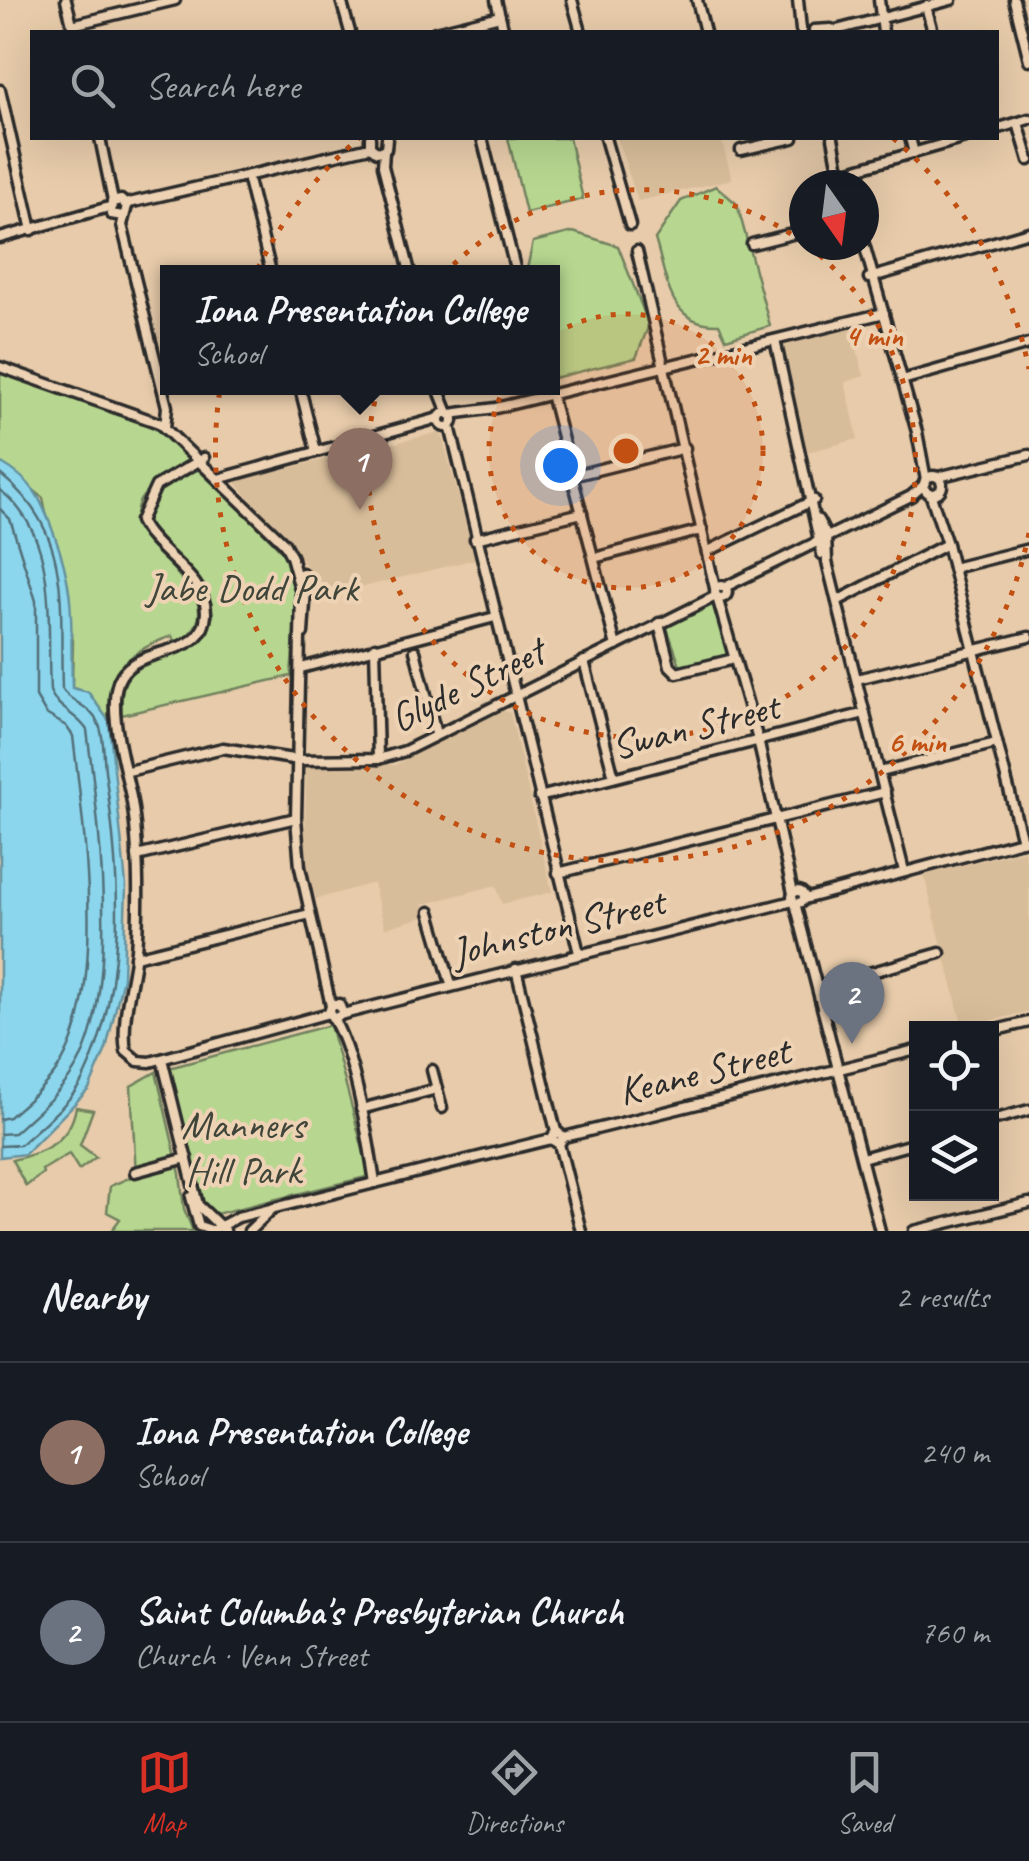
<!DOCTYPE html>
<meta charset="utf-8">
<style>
:root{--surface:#171b24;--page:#242831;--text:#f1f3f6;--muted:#9ea1a6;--line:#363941;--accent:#d93025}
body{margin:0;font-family:Caveat,sans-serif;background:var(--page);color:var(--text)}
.controls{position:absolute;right:30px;bottom:30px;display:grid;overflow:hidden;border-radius:0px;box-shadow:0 10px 40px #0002}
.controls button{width:90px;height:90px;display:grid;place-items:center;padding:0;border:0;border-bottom:2px solid var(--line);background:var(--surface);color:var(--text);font:50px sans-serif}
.compass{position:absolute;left:789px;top:170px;width:90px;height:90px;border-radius:50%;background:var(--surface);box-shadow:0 10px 40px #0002;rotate:166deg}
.you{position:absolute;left:560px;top:465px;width:35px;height:35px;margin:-25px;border:8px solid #fff;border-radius:50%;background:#1a73e8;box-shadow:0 0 0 15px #1a73e833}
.badge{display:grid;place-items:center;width:65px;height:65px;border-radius:50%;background:var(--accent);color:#fff;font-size:32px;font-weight:700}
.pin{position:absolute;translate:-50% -82px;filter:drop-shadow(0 2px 5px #0008)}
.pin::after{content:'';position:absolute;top:52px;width:35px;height:30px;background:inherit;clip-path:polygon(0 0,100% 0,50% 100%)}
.popup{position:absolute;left:160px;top:265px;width:400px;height:130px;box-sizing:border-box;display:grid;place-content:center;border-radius:0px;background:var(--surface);filter:drop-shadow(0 2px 8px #0005);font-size:32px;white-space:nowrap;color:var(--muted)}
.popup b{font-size:38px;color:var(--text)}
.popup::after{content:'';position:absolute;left:50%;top:100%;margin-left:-20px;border:20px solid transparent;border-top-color:var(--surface)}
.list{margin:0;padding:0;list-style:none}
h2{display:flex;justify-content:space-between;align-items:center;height:130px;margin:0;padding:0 40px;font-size:42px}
h2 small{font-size:32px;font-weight:400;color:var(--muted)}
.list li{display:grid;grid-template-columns:65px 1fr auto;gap:30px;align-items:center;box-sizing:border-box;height:180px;padding:0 40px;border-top:2px solid var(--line)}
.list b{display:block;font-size:38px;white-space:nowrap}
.list p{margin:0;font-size:32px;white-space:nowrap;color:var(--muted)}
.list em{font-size:32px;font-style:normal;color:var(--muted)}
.icon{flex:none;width:55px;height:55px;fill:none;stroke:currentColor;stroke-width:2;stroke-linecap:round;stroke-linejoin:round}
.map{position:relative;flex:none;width:1029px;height:1231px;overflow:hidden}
.search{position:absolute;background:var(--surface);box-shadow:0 10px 40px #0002;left:30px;right:30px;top:30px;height:110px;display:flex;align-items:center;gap:25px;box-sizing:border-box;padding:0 35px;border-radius:0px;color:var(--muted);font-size:38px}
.sheet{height:490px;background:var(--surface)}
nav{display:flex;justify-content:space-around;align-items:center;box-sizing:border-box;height:140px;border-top:2px solid var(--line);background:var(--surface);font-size:28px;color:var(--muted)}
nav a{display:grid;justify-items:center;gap:5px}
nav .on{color:var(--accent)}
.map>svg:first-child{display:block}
.built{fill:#d8bd9a}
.green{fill:#b7d790;stroke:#71815e;stroke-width:2.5}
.water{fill:#8cd6ed;stroke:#65929f;stroke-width:2.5}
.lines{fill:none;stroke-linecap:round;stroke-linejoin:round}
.shore{stroke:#526f79;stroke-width:2.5}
.minor-casing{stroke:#2b2b2b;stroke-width:15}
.minor{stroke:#edd2b4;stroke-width:8}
.ring{fill:none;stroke:#c25012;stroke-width:5;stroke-dasharray:5 10}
.labels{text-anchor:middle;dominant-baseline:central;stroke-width:8;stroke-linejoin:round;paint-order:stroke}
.park-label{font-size:40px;fill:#40453a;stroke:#edd2b4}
.street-label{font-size:40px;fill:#2b2b2b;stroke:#edd2b4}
.centre{fill:#c25012;stroke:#edd2b4;stroke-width:5}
.ring-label{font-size:30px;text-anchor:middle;font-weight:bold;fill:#c25012;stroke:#edd2b4;stroke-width:8;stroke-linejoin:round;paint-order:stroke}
</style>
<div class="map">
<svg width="1029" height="1231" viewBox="0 0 1029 1231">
<rect width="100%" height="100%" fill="#e7cbaa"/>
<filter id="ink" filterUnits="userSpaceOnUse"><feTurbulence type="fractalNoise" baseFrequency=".01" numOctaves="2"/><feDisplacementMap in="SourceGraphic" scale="20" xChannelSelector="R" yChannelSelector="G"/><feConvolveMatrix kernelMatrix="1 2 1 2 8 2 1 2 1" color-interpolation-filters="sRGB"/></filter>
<g filter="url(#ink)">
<g class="built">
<path d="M617 138H721L732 179 638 201Z"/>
<path d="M851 327 864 376 845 382 858 439 803 453 776 343Z"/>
<path d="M441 432 475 559 331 595 235 481Z"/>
<path d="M502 710 510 713 552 892 502 904 496 885 424 904 427 916 385 928 373 883 316 899 305 858 306 766 395 765Z"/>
<path d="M1024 850 1029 874V1011L963 1028 924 875Z"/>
</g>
<g class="green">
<path d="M508 138H569L583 199 526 213Z"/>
<path d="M716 186 737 204 770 326 726 339 719 324C668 326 668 280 655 239L681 201Z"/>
<path d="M573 232 618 246 649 325 636 358 554 378 552 272H528L527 269 533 242Z"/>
<path d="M0 372 143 420 193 456C179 482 126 484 138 527L194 594C206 617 196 633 175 643L172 636C130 650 103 673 109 721L88 692 72 688 73 641 43 498 0 462Z"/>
<path d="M202 468 292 562 298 577 291 676 122 715C117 660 147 669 183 651 199 644 206 630 213 616L207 591 147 523 155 491Z"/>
<path d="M708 602 717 604 732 655 681 668 666 625Z"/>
<path d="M330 1025 370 1176 212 1215 199 1204 169 1068Z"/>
<path d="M156 1072 180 1174 184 1209 193 1231H111L120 1219 107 1212 110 1186 136 1175 131 1086Z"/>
<path d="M76 1107 93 1110 80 1145 96 1157 79 1170 69 1154 42 1170 43 1173 26 1186 12 1160C43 1153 70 1142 76 1107Z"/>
</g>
<path class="water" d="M0 462C35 482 41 499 54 534 77 595 70 626 72 688L88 692 109 721 126 885 123 978 106 1049 89 1089 25 1154 0 1157Z"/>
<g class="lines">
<g class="shore">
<path d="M0 474C74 533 59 605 62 689 70 703 90 704 99 725 105 739 103 762 106 778 120 876 128 987 83 1079 71 1103 40 1126 20 1145L0 1146"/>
<path d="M0 490C61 538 46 622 50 691 57 709 76 713 87 730 98 819 125 1003 69 1078 54 1098 33 1116 14 1133L0 1134"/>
<path d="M0 509 10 519 36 601V697L46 714 66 726 73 736C83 825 109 989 58 1068 46 1086 25 1103 9 1117L0 1119"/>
</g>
<g class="minor-casing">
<g id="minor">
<path d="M66 0 74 32"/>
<path d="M341 0 350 32"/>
<path d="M496 0 504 32"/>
<path d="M572 0 581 32"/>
<path d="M697 0 705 32"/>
<path d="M798 0 801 30"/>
<path d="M879 0 883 32"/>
<path d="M1014 0 1029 60"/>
<path d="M926 6 933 32"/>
<path d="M72 25 175 0"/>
<path d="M814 30 831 29"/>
<path d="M435 32 500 16"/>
<path d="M829 32 951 0"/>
<path d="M0 90 32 230"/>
<path d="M1018 123 1029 160"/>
<path d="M996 129 1029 119"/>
<path d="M100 138 113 201"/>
<path d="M370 138V147L377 152 386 149 387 138"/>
<path d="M482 138 516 272"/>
<path d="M605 138 630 225"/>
<path d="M833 138 842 185"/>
<path d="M910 138 914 153"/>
<path d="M741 150 793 138"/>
<path d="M384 151 383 166 410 272"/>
<path d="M839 174 965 138"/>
<path d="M247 176 271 272"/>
<path d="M125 204 370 147"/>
<path d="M123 216 111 214 112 202 121 200 127 206 122 225 167 407 165 428"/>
<path d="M0 238 109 207"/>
<path d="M752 244 804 231"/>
<path d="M864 244 917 432 926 480"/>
<path d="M637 251 715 588"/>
<path d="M869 278 1029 232"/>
<path d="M775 340 822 554"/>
<path d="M0 367 159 423 284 543 292 558"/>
<path d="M902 380 1029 344"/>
<path d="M300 388 316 451"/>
<path d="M438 388 448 413"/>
<path d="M551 394 616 646"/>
<circle cx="446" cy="420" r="7"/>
<path d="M450 414 496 408 884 313"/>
<path d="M450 426 579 953"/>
<path d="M204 458 156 486 140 521C154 552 206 576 206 612 206 660 141 643 121 676 104 702 127 773 132 802 139 845 140 916 135 960 131 988 121 1023 126 1051L138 1061 150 1062 329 1013"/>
<path d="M572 476 685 448"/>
<circle cx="933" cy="485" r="9"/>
<path d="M938 477 1029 455"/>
<path d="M218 479 439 418"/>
<path d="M930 493 947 544 1022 841"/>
<path d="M818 520 826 535 827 562 904 871"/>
<path d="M475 539 582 513"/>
<path d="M708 551 814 500"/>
<path d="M291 556 301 593 296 818 300 867 331 1006"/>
<path d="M594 558 702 530"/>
<path d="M953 568 1029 549"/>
<path d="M302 573 306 588 303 633"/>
<circle cx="721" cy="592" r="6"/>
<path d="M725 587 911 496 925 484"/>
<path d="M717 597 758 740 793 893"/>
<path d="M837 601 947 544"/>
<path d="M659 623 670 666 677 673 730 660"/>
<path d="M375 647 378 759"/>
<path d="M415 651 436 734"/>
<path d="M584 661 614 777"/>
<path d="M301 668 495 617"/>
<path d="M857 679 1029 637"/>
<path d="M128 771 223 748 299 760 378 759 405 751 716 596"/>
<path d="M880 772 997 743"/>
<path d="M539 797 865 713"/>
<path d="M137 856 296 818"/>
<path d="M558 873 885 792"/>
<circle cx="798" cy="897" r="6"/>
<path d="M804 899 1029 839"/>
<path d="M795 903 880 1231"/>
<path d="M430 912 451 984"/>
<path d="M135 957 310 914"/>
<path d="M516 969 556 1131"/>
<path d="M819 987 940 953"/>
<path d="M343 1014 793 901"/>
<path d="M333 1019 343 1014 339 1004 331 1006 329 1013C353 1043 369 1143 375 1183"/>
<path d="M992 1031 1029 1022"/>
<path d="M162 1059 198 1205 225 1231"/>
<path d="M432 1070 442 1108"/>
<path d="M361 1109 437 1089"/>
<path d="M992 1120 1029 1110"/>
<path d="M564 1137 556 1131 551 1139 559 1144 564 1137 916 1050"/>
<path d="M559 1144 581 1231"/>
<path d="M862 1158 916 1143"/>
<path d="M135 1172 187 1158"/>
<path d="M191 1197 199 1226 214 1231"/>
<path d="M213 1230 238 1217 551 1139"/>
<path d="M249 1231 271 1210"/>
<path d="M914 1231 1029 1203"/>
</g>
</g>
<use href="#minor" class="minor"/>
</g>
</g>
<circle cx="626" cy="451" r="137" fill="#c25012" fill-opacity=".12"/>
<g class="ring">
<circle cx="626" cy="451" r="137"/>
<path d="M808 246A274 274 0 1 1 804 243"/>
<path d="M1029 533A411 411 0 1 1 359 138M893 138A411 411 0 0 1 1029 369"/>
</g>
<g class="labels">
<g class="park-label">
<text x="252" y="588">Jabe Dodd Park</text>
<text x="243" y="1125">Manners<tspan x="243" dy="46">Hill Park</tspan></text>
</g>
<g class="street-label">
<text transform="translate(467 685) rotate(-26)">Glyde Street</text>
<text transform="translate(695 726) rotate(-14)">Swan Street</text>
<text transform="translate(558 927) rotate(-14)">Johnston Street</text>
<text transform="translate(704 1071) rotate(-14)">Keane Street</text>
</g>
</g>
<circle cx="626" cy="451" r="15" class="centre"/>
<g class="ring-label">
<text x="874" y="346">4 min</text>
<text x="723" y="365">2 min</text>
<text x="917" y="752">6 min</text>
</g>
</svg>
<div class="controls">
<button><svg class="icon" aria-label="locate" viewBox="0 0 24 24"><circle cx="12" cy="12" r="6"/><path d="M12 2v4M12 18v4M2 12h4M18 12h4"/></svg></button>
<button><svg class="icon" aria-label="layers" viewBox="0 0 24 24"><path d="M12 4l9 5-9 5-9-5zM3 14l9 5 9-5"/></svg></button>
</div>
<svg class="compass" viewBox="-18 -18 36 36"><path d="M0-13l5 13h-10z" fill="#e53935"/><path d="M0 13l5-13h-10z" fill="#9ea1a6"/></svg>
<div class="you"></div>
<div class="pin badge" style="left:360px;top:510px;background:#8d6e63">1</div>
<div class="popup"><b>Iona Presentation College</b>School</div>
<div class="pin badge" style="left:852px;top:1044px;background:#6b7280">2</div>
<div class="search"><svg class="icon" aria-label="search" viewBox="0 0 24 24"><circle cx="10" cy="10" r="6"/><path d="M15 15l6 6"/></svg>Search here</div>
</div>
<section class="sheet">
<h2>Nearby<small>2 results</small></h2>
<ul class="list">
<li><span class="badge" style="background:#8d6e63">1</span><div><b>Iona Presentation College</b><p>School</p></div><em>240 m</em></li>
<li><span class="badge" style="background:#6b7280">2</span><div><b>Saint Columba's Presbyterian Church</b><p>Church · Venn Street</p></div><em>760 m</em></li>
</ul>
</section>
<nav>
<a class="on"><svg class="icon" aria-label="map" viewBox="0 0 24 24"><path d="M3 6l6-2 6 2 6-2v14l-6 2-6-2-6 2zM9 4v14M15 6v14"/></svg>Map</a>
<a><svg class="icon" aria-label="directions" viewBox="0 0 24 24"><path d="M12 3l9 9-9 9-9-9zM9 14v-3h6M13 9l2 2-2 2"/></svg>Directions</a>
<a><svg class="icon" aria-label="saved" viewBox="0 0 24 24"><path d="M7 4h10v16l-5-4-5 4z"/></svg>Saved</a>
</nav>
